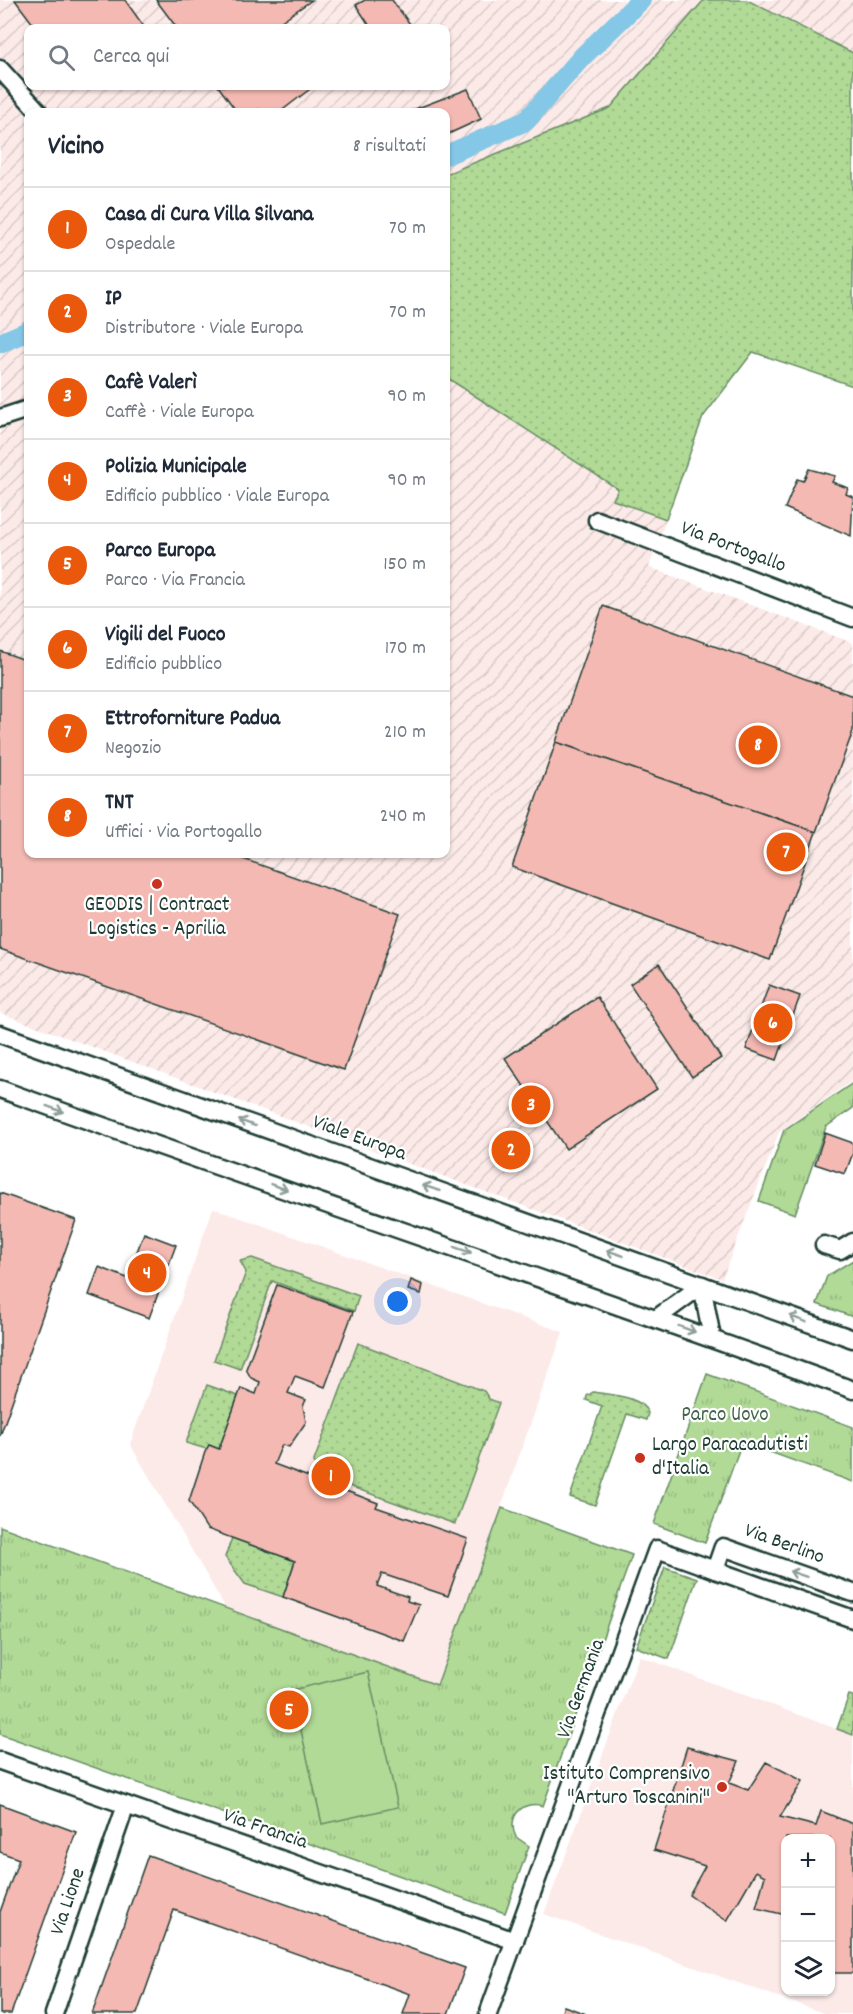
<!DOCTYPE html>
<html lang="it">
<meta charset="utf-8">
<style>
:root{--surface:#fff;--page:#f6f6f7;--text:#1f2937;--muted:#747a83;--line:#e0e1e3;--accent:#ea580c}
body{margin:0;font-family:Dekko,sans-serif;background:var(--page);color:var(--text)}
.controls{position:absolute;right:18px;bottom:18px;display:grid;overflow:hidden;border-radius:12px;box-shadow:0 2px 4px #0004}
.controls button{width:54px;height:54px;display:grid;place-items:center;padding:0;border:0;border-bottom:2px solid var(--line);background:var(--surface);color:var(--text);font:30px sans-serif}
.you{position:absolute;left:398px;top:1302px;width:21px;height:21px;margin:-15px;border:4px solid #fff;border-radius:50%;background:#1a73e8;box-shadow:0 0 0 9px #1a73e833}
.badge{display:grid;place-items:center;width:39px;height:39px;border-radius:50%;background:var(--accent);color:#fff;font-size:20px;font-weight:700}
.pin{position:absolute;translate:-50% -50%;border:3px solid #fff;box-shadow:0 2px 6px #0006}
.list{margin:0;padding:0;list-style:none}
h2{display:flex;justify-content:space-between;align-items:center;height:78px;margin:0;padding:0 24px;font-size:26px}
h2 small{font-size:20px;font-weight:400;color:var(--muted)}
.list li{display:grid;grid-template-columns:39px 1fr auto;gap:18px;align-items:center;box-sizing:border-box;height:84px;padding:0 24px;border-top:2px solid var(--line)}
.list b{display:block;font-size:22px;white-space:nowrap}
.list p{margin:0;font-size:20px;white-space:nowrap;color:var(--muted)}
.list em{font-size:20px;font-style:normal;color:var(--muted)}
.icon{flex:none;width:33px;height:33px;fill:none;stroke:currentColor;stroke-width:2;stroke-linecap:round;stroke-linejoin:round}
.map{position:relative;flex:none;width:853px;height:2014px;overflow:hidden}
.search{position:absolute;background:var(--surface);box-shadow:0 2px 4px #0004;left:24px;top:24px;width:426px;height:66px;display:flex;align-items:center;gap:15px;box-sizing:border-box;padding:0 21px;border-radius:12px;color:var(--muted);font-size:22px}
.panel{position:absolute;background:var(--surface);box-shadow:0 2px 4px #0004;left:24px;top:108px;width:426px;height:750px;border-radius:12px}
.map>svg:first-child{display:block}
.built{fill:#fceae8;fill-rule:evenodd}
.industrial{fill:url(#industrial-furrows);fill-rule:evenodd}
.grass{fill:url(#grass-dots);stroke:#688c65;stroke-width:1.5}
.park{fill:url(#park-tufts);stroke:#688c65;stroke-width:1.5}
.pitch{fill:#b1da96;stroke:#688c65;stroke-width:1.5}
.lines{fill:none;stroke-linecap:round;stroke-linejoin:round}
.canal{stroke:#85c7e6;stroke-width:20}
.building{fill:#f5b9b3;stroke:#1f3d34;stroke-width:1.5}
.street-casing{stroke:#1f3d34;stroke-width:21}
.street{stroke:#fff;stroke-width:16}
.oneway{stroke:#8f9e9a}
.poi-dot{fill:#c8321e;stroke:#fff;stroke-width:2}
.labels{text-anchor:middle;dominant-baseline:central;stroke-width:4.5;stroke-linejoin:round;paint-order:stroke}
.street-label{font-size:21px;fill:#1f3d34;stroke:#fff}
.poi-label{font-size:21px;fill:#1f3d34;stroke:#fff}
.park-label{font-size:21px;fill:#44644c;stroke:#fff}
</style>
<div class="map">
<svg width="853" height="2014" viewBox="0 0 853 2014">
<defs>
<pattern id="industrial-furrows" width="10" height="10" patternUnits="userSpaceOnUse" patternTransform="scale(1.5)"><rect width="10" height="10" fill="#fceae8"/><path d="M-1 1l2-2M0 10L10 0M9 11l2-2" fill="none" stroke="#d8cac8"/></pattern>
<pattern id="grass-dots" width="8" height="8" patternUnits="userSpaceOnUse" patternTransform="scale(1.5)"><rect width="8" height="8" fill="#b1da96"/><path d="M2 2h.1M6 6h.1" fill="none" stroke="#98bc82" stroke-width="1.8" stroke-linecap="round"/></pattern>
<pattern id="park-tufts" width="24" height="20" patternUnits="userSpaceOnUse" patternTransform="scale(1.5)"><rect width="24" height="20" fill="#b1da96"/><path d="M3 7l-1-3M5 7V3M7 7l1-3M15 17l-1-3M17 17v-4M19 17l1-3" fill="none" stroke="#98bc82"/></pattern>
</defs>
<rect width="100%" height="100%" fill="#fff"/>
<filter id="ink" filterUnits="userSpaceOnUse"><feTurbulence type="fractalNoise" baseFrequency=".0167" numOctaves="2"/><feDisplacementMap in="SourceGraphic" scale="12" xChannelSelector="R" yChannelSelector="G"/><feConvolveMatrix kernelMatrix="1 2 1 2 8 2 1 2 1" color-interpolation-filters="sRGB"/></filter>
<g filter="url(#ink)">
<g class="built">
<path d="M213 1208 563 1332 438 1685 225 1607 130 1444Z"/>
<path d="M639 1656 853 1735V2014H826L544 1914ZM786 1838H830V1992H786Z"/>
</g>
<path class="industrial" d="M0 0H853V386L753 352 703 417 649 567 853 643V1080L779 1132 722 1279 0 1013ZM28 28H446V86H28ZM28 112H446V854H28Z"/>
<g class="grass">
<path d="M704 0H747L853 53V386L753 352 703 417 666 519 613 500 618 489 446 377V174L610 108Z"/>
<path d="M252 1258 359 1296 354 1311 272 1281 240 1369 214 1360 246 1272 240 1261Z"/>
<path d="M358 1343 484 1391 489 1399 499 1403 455 1524 318 1475 314 1461Z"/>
<path d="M207 1385 238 1396 219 1449 209 1445 207 1449 186 1443Z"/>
<path d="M593 1392C610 1395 640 1395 648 1413L646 1420 627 1414 595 1505 570 1497 602 1406 586 1400 587 1396Z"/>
<path d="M232 1538 295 1561 283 1597 245 1584 225 1557Z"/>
<path d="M665 1567 697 1578 669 1659 636 1647Z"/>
<path d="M849 1695 853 1696V1735L837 1729Z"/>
</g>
<g class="park">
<path d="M853 1083V1108L826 1127 795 1214 759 1201 784 1130Z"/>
<path d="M853 1260V1317L817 1304 827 1276Z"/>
<path d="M707 1374 853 1427V1482L742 1442 705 1543 654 1524Z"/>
<path d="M502 1508 632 1555 543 1806C522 1799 506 1818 516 1837L529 1846 505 1913 0 1734V1526L437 1685Z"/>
</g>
<path class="pitch" d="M368 1672 398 1807 322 1824 292 1690Z"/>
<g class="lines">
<g class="canal">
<path d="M446 155 526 121 582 57 641 0"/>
<path d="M0 343 28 331"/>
</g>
</g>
<g class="building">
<path d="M15 0H125L145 28H36Z"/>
<path d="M156 0H312L271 28H177Z"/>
<path d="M365 0H392L413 28H371L356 5Z"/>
<path d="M218 86H307L310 89 280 112H262L259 109 254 112H237Z"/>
<path d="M468 89 481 119 446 135V112H407Z"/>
<path d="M809 469 835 476 832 482 848 488 846 494 853 497 851 536 785 508 797 479 803 481Z"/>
<path d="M603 606 853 696V731L816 832 556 742Z"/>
<path d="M0 651 28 661V854H229L400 914 344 1070 0 949Z"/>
<path d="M556 742 816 832 770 960 512 867Z"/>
<path d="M659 964 721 1058 692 1077 630 984Z"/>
<path d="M769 985 800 996 777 1060 746 1049Z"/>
<path d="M597 997 657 1089 566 1149 505 1058Z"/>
<path d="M825 1133 853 1143V1153L845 1174 815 1164Z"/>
<path d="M0 1193 76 1220 0 1436Z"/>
<path d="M144 1233 176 1245 149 1318 89 1295 99 1267 127 1278Z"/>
<path d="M411 1280 423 1285 421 1294 408 1290Z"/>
<path d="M277 1285 353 1312 325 1387 295 1376 288 1393 306 1400 303 1406 306 1422 289 1447 282 1445 274 1464 378 1503 376 1507 468 1539 448 1596 382 1574 377 1586 408 1597 407 1601 419 1605 404 1641 283 1597 295 1561 207 1529 189 1501 205 1452 209 1445 219 1449 241 1388 256 1394 260 1382 251 1378 246 1369Z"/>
<path d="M687 1747 739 1761 729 1783 748 1790 766 1762 803 1781 780 1817 816 1826 821 1811 853 1824V1973H830V1838H786V1915L756 1908 765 1876 756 1871 727 1921 689 1895 705 1866 654 1850Z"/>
<path d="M0 1804 76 1832 11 2014H0V1912L19 1859 0 1852Z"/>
<path d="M148 1855 465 1968 448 2014H403L410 1994 174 1910 137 2014H92Z"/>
<path d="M564 2006 586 2014H561Z"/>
</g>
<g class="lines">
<g class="street-casing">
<g id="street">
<path d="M0 69 39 112"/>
<path d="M0 418 28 409"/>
<path d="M597 520 853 618"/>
<path d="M0 1034 853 1339"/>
<path d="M0 1089C283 1192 570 1286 853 1390"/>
<path d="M824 1245 840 1250 853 1242"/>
<path d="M657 1318 702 1285 712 1338"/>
<path d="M853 1593 723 1547 715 1570 853 1619"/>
<path d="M0 1761 515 1941"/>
<path d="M54 2014 126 1805"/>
<path d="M488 2014 657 1549 715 1570"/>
</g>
</g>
<use href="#street" class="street"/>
</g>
<defs><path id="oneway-shaft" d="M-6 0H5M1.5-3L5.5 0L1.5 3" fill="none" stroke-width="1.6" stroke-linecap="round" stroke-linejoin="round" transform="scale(1.5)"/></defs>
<g class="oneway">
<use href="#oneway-shaft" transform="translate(55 1109) rotate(20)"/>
<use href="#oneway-shaft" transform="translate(247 1123) rotate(-160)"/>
<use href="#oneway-shaft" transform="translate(279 1187) rotate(19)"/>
<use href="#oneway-shaft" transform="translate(431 1188) rotate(-161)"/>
<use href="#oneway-shaft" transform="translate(463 1250) rotate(19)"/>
<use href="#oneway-shaft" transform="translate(615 1253) rotate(-161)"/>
<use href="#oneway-shaft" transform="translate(798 1319) rotate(-160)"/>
<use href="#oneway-shaft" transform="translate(687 1329) rotate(20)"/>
<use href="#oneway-shaft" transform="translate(798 1574) rotate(-161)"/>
</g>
</g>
<g class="poi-dot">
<circle cx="157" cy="884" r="6"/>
<circle cx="640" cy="1458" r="6"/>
<circle cx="722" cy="1787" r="6"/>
</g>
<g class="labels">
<g class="street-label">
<text transform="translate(733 548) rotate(21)">Via Portogallo</text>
<text transform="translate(359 1139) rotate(20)">Viale Europa</text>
<text transform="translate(784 1545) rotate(20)">Via Berlino</text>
<text transform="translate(582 1689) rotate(-70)">Via Germania</text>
<text transform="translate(265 1830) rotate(19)">Via Francia</text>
<text transform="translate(69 1902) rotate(-71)">Via Lione</text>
</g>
<g class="poi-label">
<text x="157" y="906">GEODIS | Contract<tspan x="157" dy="24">Logistics - Aprilia</tspan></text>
<text x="652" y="1446" text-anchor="start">Largo Paracadutisti<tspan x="652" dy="24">d'Italia</tspan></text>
<text x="710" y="1775" text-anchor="end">Istituto Comprensivo<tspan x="710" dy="24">"Arturo Toscanini"</tspan></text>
</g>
<g class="park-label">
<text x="725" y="1416">Parco Uovo</text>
</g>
</g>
</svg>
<div class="controls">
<button>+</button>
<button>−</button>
<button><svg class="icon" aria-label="layers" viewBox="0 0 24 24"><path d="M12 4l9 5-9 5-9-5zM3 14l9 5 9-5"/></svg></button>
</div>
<div class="you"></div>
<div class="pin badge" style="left:331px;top:1476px">1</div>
<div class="pin badge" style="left:511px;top:1150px">2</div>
<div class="pin badge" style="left:531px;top:1105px">3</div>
<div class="pin badge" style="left:147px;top:1273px">4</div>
<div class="pin badge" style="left:289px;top:1710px">5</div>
<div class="pin badge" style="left:773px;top:1023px">6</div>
<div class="pin badge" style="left:786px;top:852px">7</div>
<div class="pin badge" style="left:758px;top:745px">8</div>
<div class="search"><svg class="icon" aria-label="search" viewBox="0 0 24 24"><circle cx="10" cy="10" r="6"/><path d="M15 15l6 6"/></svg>Cerca qui</div>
<section class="panel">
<h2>Vicino<small>8 risultati</small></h2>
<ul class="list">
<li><span class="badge">1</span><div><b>Casa di Cura Villa Silvana</b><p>Ospedale</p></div><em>70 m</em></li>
<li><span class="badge">2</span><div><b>IP</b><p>Distributore · Viale Europa</p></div><em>70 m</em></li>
<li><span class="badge">3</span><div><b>Cafè Valerì</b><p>Caffè · Viale Europa</p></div><em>90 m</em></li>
<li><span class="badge">4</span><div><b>Polizia Municipale</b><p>Edificio pubblico · Viale Europa</p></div><em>90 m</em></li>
<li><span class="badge">5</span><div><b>Parco Europa</b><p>Parco · Via Francia</p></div><em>150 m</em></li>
<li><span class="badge">6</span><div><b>Vigili del Fuoco</b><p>Edificio pubblico</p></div><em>170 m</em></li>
<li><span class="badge">7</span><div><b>Ettroforniture Padua</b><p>Negozio</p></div><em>210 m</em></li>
<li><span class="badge">8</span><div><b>TNT</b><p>Uffici · Via Portogallo</p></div><em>240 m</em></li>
</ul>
</section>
</div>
